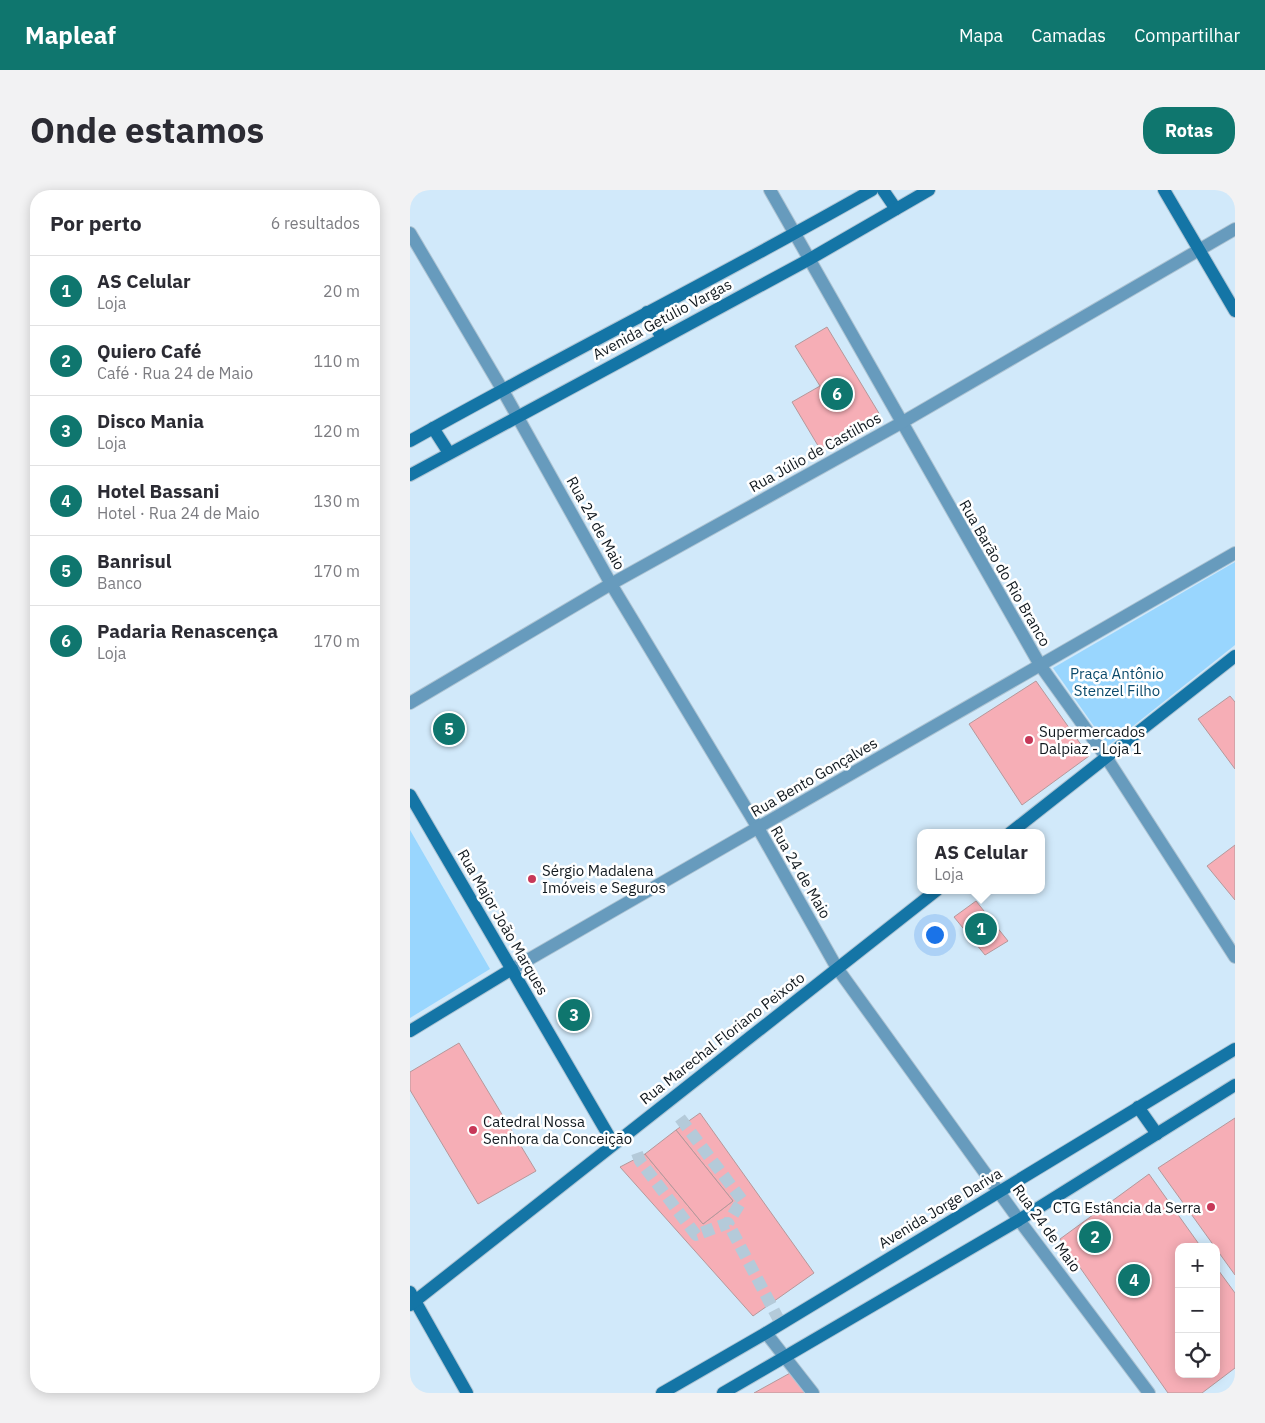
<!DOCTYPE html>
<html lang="pt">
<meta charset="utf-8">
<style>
:root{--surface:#fff;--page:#f2f2f3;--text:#2b2b33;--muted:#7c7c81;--line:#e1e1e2;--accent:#0f766e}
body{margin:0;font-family:"IBM Plex Sans",sans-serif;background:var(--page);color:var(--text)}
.controls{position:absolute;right:15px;bottom:15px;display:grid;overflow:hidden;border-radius:10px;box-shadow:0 2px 12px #0003}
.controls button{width:45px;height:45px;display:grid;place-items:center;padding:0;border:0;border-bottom:1px solid var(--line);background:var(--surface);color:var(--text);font:25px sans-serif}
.you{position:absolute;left:524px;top:744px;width:18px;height:18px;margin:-12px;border:4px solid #fff;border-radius:50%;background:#1a73e8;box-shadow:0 0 0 8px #1a73e833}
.badge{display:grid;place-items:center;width:32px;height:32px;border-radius:50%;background:var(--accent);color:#fff;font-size:16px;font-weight:700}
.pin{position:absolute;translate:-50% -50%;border:2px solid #fff;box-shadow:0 1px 5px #0006}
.popup{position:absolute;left:507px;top:639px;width:128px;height:65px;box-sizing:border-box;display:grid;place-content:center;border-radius:10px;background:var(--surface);filter:drop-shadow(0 1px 4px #0005);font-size:16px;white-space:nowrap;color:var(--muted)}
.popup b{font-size:19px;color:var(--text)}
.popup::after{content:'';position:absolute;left:50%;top:100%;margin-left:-10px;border:10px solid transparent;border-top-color:var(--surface)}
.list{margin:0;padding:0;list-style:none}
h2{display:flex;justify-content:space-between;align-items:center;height:65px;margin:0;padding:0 20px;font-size:21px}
h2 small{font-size:16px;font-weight:400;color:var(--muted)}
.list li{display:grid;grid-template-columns:32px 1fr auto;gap:15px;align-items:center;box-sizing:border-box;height:70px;padding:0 20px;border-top:1px solid var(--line)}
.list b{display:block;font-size:19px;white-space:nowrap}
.list p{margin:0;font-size:16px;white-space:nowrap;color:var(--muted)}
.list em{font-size:16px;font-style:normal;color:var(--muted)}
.icon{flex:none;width:28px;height:28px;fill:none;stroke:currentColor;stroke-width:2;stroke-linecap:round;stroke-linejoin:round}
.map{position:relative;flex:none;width:825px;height:1203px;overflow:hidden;border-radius:20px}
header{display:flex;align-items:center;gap:30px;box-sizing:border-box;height:70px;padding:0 25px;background:var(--accent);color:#fff}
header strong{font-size:24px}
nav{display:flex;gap:28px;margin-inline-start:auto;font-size:18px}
.intro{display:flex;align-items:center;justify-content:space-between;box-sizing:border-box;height:120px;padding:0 30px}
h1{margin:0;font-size:35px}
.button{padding:12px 22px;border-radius:20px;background:var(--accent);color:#fff;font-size:18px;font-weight:700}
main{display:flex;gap:30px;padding:0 30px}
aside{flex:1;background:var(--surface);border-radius:20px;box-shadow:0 2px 12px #0003}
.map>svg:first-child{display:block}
.green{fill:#99d6fe}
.building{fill:#f6aeb6;stroke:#b5989b}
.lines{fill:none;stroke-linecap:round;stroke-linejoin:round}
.street-tunnel{stroke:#b4cad9;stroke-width:12;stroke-dasharray:12 6;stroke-linecap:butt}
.street-casing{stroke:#aec4d3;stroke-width:14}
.secondary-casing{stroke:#aec4d3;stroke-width:14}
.street{stroke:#679bbd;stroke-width:12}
.secondary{stroke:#1475a6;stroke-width:12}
.poi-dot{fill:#c73858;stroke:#fff;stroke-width:2}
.labels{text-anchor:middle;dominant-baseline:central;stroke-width:5;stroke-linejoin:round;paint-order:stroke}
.street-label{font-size:15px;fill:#11191f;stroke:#fff}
.park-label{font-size:15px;fill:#0c4b6c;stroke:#fff}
.poi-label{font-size:15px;fill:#11191f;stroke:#fff;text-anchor:start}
</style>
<header>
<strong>Mapleaf</strong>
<nav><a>Mapa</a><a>Camadas</a><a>Compartilhar</a></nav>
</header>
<div class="intro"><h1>Onde estamos</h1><a class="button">Rotas</a></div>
<main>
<aside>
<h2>Por perto<small>6 resultados</small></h2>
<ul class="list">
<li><span class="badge">1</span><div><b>AS Celular</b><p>Loja</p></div><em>20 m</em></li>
<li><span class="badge">2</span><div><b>Quiero Café</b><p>Café · Rua 24 de Maio</p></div><em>110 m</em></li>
<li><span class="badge">3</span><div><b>Disco Mania</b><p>Loja</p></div><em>120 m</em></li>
<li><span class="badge">4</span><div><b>Hotel Bassani</b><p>Hotel · Rua 24 de Maio</p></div><em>130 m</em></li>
<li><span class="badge">5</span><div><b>Banrisul</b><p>Banco</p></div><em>170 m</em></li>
<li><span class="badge">6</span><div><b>Padaria Renascença</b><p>Loja</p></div><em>170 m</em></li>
</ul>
</aside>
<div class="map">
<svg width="825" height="1203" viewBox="0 0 825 1203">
<rect width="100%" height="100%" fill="#d1e9fa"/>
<g class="green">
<path d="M825 372V455L698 556 643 478Z"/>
<path d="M0 640 80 779 0 828Z"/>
</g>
<g class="building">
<path d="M417 137 470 225 410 259 382 212 410 196 385 156Z"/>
<path d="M626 491 679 566 612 615 559 534Z"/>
<path d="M820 506 825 512V579L788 529Z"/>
<path d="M825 655V710L797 676Z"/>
<path d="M566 711 598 751 575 765 544 727Z"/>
<path d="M49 853 126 981 68 1014 0 900V882Z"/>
<path d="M290 923 404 1083 343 1126 210 977 235 964 293 1034 323 1011 266 940Z"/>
<path d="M825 928V1085L748 978Z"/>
<path d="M266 940 323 1011 293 1034 235 964Z"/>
<path d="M739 984 791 1057H769V1184H806V1077L825 1103V1178L792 1203H758L650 1049Z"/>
<path d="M382 1182 397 1203H344Z"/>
</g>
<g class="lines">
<g class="street-tunnel">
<path d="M270 928 332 1010 318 1033"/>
<path d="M227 963 230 971 286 1045 318 1033 371 1134"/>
</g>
<g class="street-casing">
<g id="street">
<path d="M360 0 630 475 696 567 825 767"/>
<path d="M0 43 92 199 201 394 348 638 427 778 609 1030 739 1203"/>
<path d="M0 513 201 394 491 233 825 39"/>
<path d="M102 779 825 363"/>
<path d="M356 1143 403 1203"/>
</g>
</g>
<g class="secondary-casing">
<g id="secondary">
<path d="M473 0 486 19"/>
<path d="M754 0 825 121"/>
<path d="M237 122 252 148"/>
<path d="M23 238 39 263"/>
<path d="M0 251C153 165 310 87 462 0"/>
<path d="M0 285 398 70 519 0"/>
<path d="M0 605 203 953"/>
<path d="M600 643 825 466"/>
<path d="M0 841 102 779"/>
<path d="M728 917 747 944"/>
<path d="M0 1102 57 1203"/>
<path d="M0 1115 527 700"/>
<path d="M252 1203 356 1143 825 859"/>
<path d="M313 1203 609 1030 825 895"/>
</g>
</g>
<use href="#street" class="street"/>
<use href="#secondary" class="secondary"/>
</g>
<g class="poi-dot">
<circle cx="619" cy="550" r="5"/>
<circle cx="122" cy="689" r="5"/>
<circle cx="63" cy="940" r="5"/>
<circle cx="801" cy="1017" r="5"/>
</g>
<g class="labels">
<g class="street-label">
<text transform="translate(252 129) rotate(-28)">Avenida Getúlio Vargas</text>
<text transform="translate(405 262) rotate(-29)">Rua Júlio de Castilhos</text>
<text transform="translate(186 333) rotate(61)">Rua 24 de Maio</text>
<text transform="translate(595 383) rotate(60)">Rua Barão do Rio Branco</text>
<text transform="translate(404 587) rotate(-30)">Rua Bento Gonçalves</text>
<text transform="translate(391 682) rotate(60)">Rua 24 de Maio</text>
<text transform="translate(93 732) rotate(60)">Rua Major João Marques</text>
<text transform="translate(312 848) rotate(-38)">Rua Marechal Floriano Peixoto</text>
<text transform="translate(530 1018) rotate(-31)">Avenida Jorge Dariva</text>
<text transform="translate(637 1038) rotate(54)">Rua 24 de Maio</text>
</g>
<g class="park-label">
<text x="707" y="483">Praça Antônio<tspan x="707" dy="17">Stenzel Filho</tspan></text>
</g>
<g class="poi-label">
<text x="629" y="541">Supermercados<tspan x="629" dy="17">Dalpiaz - Loja 1</tspan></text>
<text x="132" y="680">Sérgio Madalena<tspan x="132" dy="17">Imóveis e Seguros</tspan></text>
<text x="73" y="931">Catedral Nossa<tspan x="73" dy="17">Senhora da Conceição</tspan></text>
<text x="791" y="1017" text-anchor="end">CTG Estância da Serra</text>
</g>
</g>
</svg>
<div class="controls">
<button>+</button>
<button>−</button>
<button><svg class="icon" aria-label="locate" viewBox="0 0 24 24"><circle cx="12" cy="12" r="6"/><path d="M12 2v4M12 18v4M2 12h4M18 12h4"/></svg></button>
</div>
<div class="you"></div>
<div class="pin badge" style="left:571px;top:739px">1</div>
<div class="popup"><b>AS Celular</b>Loja</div>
<div class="pin badge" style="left:685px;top:1047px">2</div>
<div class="pin badge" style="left:164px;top:825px">3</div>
<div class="pin badge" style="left:724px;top:1090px">4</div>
<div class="pin badge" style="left:39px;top:539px">5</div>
<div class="pin badge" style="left:427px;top:204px">6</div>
</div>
</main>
